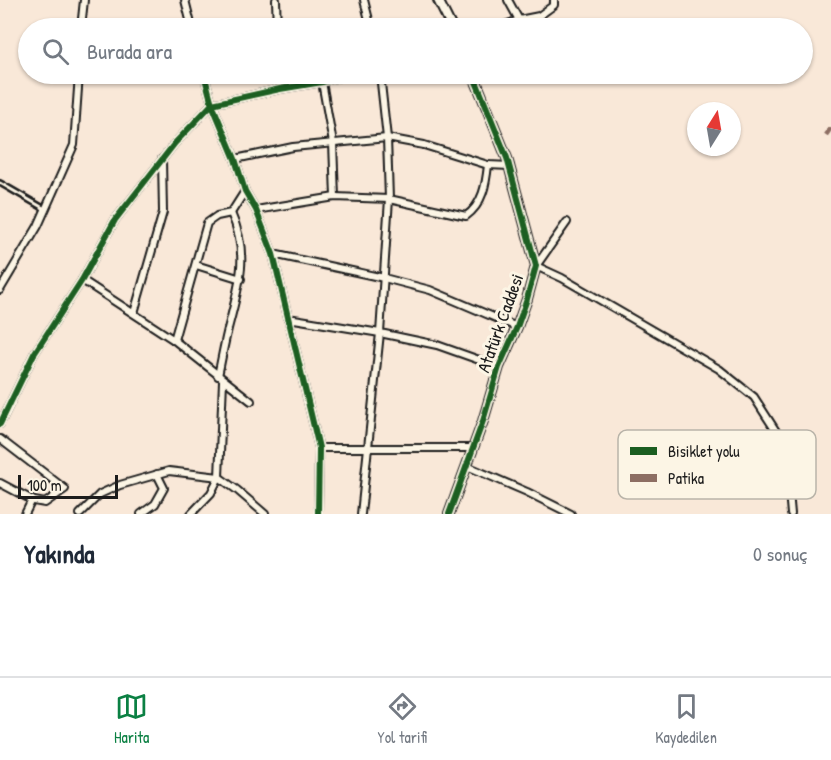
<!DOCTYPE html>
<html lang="tr">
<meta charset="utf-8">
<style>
:root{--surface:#fff;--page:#f2f2f3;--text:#1f2937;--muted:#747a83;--line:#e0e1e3;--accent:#0b8043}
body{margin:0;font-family:"Patrick Hand",sans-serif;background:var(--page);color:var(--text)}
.compass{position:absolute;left:687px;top:102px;width:54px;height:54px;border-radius:50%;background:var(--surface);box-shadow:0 2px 4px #0004;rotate:11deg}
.scale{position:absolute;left:18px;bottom:15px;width:100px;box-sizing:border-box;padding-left:6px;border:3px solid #1c1c1c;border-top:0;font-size:16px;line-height:21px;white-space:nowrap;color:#1c1c1c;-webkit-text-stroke:4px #fcf5e5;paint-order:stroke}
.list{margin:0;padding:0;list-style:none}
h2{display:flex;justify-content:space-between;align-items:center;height:78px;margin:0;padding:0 24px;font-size:26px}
h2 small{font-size:20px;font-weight:400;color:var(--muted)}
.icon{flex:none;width:33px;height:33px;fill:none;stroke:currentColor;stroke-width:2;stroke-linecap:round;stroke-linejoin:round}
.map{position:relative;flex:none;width:831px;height:514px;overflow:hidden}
.search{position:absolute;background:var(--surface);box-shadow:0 2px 4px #0004;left:18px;right:18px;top:18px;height:66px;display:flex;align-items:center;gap:15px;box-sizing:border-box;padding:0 21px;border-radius:33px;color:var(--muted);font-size:22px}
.sheet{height:162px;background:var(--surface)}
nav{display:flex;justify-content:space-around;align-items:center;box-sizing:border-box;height:84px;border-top:2px solid var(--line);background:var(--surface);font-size:16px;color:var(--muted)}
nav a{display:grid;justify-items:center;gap:3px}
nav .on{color:var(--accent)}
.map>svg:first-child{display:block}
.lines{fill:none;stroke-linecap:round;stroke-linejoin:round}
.service-casing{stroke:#1c1c1c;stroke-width:8}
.minor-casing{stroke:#1c1c1c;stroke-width:10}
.tertiary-casing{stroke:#1c1c1c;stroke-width:12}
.service{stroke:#fcf5e5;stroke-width:3}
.minor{stroke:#fcf5e5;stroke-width:6}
.tertiary{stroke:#fcf5e5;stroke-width:8}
.quiet{stroke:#8d6e63;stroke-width:4.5;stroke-dasharray:9 4.5;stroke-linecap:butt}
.cycleway-casing{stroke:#fcf5e5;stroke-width:10}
.cycleway{stroke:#1b5e20;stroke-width:6}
.labels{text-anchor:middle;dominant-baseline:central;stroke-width:6;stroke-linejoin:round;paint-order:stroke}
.street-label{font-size:18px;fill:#1c1c1c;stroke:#fcf5e5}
.key{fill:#fcf5e5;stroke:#b9b4a9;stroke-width:1.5}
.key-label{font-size:16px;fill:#1c1c1c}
</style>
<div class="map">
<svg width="831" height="514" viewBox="0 0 831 514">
<rect width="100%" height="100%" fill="#f9e8d8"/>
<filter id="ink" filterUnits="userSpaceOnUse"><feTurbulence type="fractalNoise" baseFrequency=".0167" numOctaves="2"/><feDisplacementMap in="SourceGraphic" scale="12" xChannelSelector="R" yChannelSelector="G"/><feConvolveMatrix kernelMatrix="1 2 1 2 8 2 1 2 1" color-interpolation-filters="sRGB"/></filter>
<g filter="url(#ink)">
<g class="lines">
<g class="service-casing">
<path id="service" d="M0 183 45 209"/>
</g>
<g class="minor-casing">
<g id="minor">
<path d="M185 0 192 28"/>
<path d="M276 0 277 28"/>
<path d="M364 0 371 28"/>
<path d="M508 0 519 20"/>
<path d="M81 28 84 0"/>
<path d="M496 28 519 20 539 16 554 5V0"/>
<path d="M204 74 212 104 235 159 245 191 256 210 273 254 319 448 318 514"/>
<path d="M280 74V89"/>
<path d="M322 82 333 143 335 197"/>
<path d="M235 159 293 147 387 138 424 145 488 165 510 166"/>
<path d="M256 210 335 197 389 199 466 216C483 204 486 184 488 165"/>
<path d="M567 222 536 266 562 278 719 369 754 397 781 439 787 470 791 514"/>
<path d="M273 254 384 278 430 290 517 327"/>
<path d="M196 265 241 279"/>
<path d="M82 280 174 340 251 401"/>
<path d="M0 290 38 226 74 145 79 74"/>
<path d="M134 313 163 212 162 159"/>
<path d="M288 318 380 333 437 345 499 367"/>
<path d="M174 340 207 223 217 216 231 213 245 191"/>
<path d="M218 376C222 357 225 339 230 321 240 282 249 253 231 213"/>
<path d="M0 424 34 354 82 280 115 220 175 143 212 104 280 89 322 82 350 74"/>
<path d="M0 439 65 489 45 503 34 501 0 483"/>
<path d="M319 448H473"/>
<path d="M467 466 527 492 571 514"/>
<path d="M25 514 32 500"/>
<path d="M80 514 100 494 120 485 169 471 219 477 237 490 265 514"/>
<path d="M141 514 155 504 164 488 157 474"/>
<path d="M191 514 211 493 219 477 223 381"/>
<path d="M361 514 380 333 389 199 387 138 380 74"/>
</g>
</g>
<g class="tertiary-casing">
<g id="tertiary">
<path d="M438 0 452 28"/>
<path d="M449 514 483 421 499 367 517 327 527 299 536 266 507 158 473 74"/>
</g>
</g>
<use href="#service" class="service"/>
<use href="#minor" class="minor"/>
<use href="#tertiary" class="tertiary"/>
<path class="quiet" d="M826 135 831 128"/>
<g class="cycleway-casing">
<g id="cycleway">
<path d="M204 74 212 104 235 159 245 191 256 210 273 254 319 448 318 514"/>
<path d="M0 424 34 354 82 280 115 220 175 143 212 104 280 89 322 82 350 74"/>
<path d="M449 514 483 421 499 367 517 327 527 299 536 266 507 158 473 74"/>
</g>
</g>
<use href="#cycleway" class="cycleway"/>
</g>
</g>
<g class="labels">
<g class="street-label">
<text transform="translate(500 323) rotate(-70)">Atatürk Caddesi</text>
</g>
</g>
<rect x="618" y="430" width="198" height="69" rx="9" class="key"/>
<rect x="630" y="447" width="27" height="8" fill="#1b5e20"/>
<rect x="630" y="474" width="27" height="8" fill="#8d6e63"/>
<g class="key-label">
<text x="668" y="457">Bisiklet yolu</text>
<text x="668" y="484">Patika</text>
</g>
</svg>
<svg class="compass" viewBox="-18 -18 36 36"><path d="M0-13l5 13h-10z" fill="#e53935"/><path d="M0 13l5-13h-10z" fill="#747a83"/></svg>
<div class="scale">100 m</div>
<div class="search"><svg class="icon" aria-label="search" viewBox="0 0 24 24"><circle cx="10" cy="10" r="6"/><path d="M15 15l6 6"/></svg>Burada ara</div>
</div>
<section class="sheet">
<h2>Yakında<small>0 sonuç</small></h2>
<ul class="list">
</ul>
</section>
<nav>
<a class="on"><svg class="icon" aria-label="map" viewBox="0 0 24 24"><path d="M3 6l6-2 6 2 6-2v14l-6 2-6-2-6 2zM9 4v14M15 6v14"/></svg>Harita</a>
<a><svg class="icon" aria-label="directions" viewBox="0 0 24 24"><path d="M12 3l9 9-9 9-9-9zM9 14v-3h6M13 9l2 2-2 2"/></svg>Yol tarifi</a>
<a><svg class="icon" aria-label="saved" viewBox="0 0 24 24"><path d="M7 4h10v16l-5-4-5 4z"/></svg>Kaydedilen</a>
</nav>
